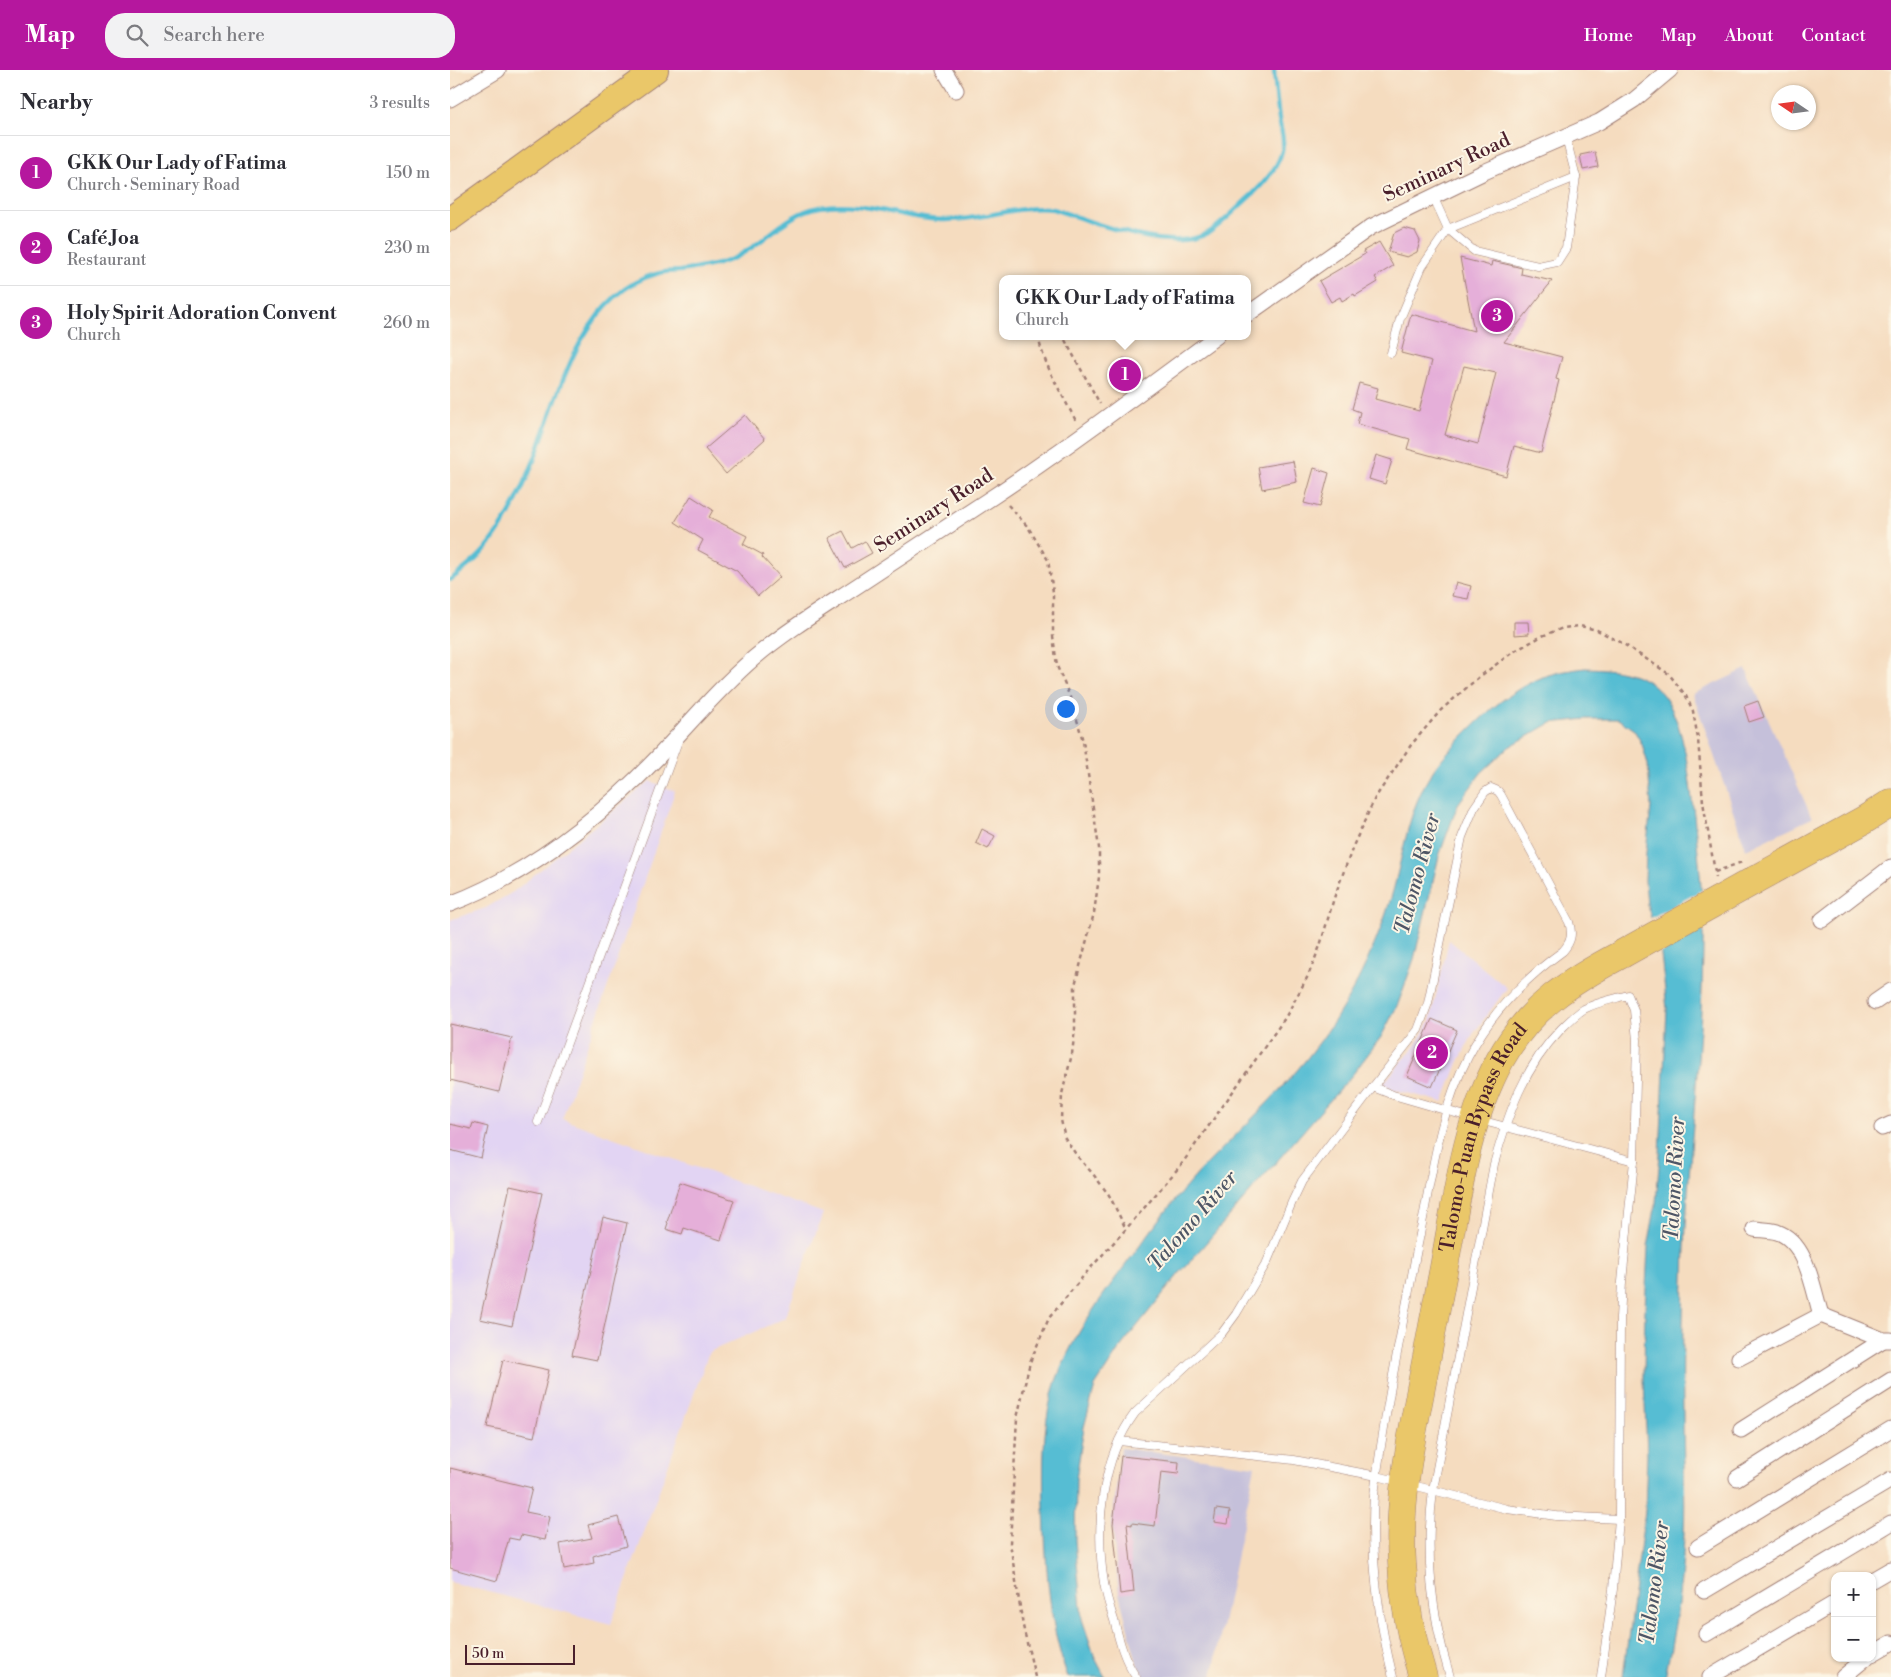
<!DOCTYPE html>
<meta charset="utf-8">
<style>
:root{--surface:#fff;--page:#f2f2f3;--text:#2b2b33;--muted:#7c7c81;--line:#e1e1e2;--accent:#b5179e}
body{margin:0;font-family:"Libre Bodoni",serif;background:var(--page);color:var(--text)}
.controls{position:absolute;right:15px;bottom:15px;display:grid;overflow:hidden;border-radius:10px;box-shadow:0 1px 4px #0004}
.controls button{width:45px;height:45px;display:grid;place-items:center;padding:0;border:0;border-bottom:1px solid var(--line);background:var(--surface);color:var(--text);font:25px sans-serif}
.compass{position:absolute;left:1321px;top:15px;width:45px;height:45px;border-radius:50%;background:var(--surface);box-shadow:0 1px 4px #0004;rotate:283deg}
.scale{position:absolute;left:15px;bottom:12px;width:110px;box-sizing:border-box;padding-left:5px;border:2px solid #4a1f2b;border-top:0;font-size:14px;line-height:18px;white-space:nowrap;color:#4a1f2b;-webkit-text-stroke:4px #fcf5e5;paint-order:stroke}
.you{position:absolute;left:615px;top:638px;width:18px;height:18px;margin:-12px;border:4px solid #fff;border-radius:50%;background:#1a73e8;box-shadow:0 0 0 8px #1a73e833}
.badge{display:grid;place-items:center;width:32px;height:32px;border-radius:50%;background:var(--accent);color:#fff;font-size:16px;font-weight:700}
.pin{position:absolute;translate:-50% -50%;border:2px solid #fff;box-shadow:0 1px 5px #0006}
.popup{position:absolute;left:549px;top:205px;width:252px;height:65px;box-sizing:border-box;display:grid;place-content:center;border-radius:10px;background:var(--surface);filter:drop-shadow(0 1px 4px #0005);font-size:16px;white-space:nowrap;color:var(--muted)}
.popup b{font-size:19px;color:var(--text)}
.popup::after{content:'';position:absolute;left:50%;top:100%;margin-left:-10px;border:10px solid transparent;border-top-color:var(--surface)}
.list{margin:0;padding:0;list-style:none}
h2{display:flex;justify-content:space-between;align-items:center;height:65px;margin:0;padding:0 20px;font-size:21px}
h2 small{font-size:16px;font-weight:400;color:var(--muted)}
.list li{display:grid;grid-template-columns:32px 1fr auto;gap:15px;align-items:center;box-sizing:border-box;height:75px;padding:0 20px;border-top:1px solid var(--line)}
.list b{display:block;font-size:19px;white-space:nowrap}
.list p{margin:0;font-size:16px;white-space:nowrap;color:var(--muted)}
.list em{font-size:16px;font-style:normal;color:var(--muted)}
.icon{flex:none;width:28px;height:28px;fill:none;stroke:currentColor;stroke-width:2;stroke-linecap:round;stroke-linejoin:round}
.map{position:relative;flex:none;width:1441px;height:1607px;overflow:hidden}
header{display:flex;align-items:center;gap:30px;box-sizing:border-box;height:70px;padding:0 25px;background:var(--accent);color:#fff}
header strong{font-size:24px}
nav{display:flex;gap:28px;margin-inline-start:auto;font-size:18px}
.search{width:350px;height:45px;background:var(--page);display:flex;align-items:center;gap:12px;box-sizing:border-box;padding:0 18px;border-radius:20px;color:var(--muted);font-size:19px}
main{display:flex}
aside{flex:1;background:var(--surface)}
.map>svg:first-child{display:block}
.built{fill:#e2d4f3}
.industrial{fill:#c5c0da}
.water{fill:#56bdd3;stroke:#506e7f}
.pier{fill:#f5dcbf}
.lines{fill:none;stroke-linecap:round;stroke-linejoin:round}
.stream{stroke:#56bdd3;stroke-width:4.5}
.building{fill:#e5afd9;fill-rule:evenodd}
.lane-casing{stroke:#a07e75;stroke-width:9}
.street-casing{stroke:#a07e75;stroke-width:17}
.primary-casing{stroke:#a07e75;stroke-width:26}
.highway-casing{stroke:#a07e75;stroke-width:29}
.path{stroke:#a07e75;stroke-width:2.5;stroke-dasharray:4 4;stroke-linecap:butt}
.lane{stroke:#fff;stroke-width:8}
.street{stroke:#fff;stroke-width:15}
.primary{stroke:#eac769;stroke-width:24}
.highway{stroke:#eac769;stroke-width:28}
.highway-bridge-casing{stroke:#a07e75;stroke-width:29;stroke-linecap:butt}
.highway-bridge{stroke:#eac769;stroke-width:28}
.labels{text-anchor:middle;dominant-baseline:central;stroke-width:4;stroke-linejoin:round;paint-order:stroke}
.street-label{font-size:20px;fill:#4a1f2b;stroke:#fcf5e5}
.water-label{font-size:21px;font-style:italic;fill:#4e5666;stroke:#fcf5e5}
</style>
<header>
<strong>Map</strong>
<div class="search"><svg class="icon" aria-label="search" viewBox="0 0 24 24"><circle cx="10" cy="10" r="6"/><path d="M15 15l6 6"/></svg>Search here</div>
<nav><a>Home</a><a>Map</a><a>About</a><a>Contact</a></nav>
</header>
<main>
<aside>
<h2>Nearby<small>3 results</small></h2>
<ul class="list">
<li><span class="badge">1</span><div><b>GKK Our Lady of Fatima</b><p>Church · Seminary Road</p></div><em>150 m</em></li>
<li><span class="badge">2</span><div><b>Café Joa</b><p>Restaurant</p></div><em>230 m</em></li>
<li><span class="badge">3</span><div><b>Holy Spirit Adoration Convent</b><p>Church</p></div><em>260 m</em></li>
</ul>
</aside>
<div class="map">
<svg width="1441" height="1607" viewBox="0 0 1441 1607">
<rect width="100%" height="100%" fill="#fcf5e5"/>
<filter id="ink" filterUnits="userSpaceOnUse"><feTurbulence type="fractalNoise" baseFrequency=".02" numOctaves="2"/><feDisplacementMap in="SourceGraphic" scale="10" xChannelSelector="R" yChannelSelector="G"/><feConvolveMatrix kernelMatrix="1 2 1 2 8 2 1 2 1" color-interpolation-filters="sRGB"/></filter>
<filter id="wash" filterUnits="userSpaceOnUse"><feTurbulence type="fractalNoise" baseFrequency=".0096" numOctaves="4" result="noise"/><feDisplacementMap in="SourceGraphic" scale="20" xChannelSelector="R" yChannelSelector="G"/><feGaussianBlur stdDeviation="1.12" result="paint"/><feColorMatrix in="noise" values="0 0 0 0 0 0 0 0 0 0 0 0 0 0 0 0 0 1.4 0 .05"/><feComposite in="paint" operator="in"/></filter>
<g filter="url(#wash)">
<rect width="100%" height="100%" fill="#f5dcbf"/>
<g class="built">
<path d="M200 711 225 721 112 1049 373 1143 335 1248 259 1282 161 1554 0 1512V850L36 838 63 822Z"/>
<path d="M999 870 1057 918 1023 964 1008 993 993 1032 942 1019 933 1014 965 976 980 951Z"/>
</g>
<g class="industrial">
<path d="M1296 599 1362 748 1296 779 1243 624Z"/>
<path d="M671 1378 805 1396 762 1607H695L688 1597 669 1524 662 1453Z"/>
</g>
<path class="water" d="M1135 598C1171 599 1205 603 1222 640 1237 672 1239 710 1244 745 1249 790 1254 835 1253 880 1252 979 1239 1077 1235 1176 1233 1232 1232 1288 1233 1344 1233 1383 1236 1423 1234 1463 1233 1511 1225 1559 1215 1607H1173L1195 1441 1197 1384 1194 1308 1195 1239 1198 1177 1206 1133 1210 1084 1217 939 1210 875 1197 835 1195 810 1196 782 1201 737 1198 694 1192 674 1184 660 1168 649H1136L1101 653 1059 677 1031 703 1008 734 989 786 964 889 948 934 931 967 903 1004 728 1205 672 1275 645 1316 634 1357 626 1409 625 1470 632 1549 645 1588 655 1607H618C598 1554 596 1494 594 1438 593 1396 592 1351 606 1311 624 1262 655 1222 686 1181 709 1150 732 1119 760 1091 804 1046 851 1003 885 950 909 912 928 871 941 828 954 785 957 739 983 701 991 688 1004 676 1015 664 1038 641 1062 619 1093 607 1106 602 1121 600 1135 598Z"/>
<path class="pier" d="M1254 819 1255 858 1209 884 1199 849Z"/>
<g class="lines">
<path class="stream" d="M0 510C8 504 17 497 25 490 56 461 79 407 92 368 104 335 114 302 131 271 148 241 172 213 206 204 214 201 222 202 230 201 249 198 267 196 284 188 315 174 335 143 370 137 415 129 452 150 496 150 533 150 567 135 603 139 642 151 720 185 758 163 771 155 784 141 795 131 811 117 831 97 833 75 834 67 830 57 829 49 827 33 825 16 824 0"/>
</g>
<g id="blocks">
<g class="building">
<path d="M1145 82 1148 97 1133 100 1130 85Z"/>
<path d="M954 158 965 161 970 171 967 182 957 187 938 182 944 163Z"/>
<path d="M929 172 943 196 925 207 928 212 905 226 904 224 892 231 890 227 881 232 869 211 915 184 913 181Z"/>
<path d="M1010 188 1041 196 1042 191 1064 196 1072 198 1071 204 1102 211 1054 272 1112 287 1106 309 1109 310 1091 383 1064 376 1056 406 957 379 960 369 907 354 910 342 902 339 909 313 928 318 925 329 969 341 982 291 951 283 961 244 1024 261ZM1014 296 1046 303 1028 374 995 365Z"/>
<path d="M674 288 689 312 676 320 661 297Z"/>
<path d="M295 345 315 369 276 404 255 379Z"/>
<path d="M926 385 942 390 935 414 919 409Z"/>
<path d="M843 391 847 412 812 419 808 397Z"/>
<path d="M864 398 879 403 870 437 854 433Z"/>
<path d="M241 426 263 440 259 447 297 466 293 474 313 485 312 487 330 507 308 526 287 501 248 480 253 470 225 452Z"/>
<path d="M393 461 402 478 415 471 422 483 395 498 379 468Z"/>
<path d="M1006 512 1021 516 1018 529 1002 526Z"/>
<path d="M1064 552H1078L1079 564 1064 565Z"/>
<path d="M1308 631 1314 647 1299 652 1294 636Z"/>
<path d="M532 759 545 766 538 779 526 773Z"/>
<path d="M982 949 1007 960 982 1017 957 1006Z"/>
<path d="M0 954 62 968 49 1022 0 1010Z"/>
<path d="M23 1053 38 1057 31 1088 0 1080V1054L21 1059Z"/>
<path d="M230 1112 284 1130 271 1170 234 1158 232 1164 216 1159 218 1153 217 1152Z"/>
<path d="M60 1116 92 1123 62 1256 30 1249Z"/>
<path d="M153 1147 177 1153 147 1290 122 1285Z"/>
<path d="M53 1290 99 1300 84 1367 37 1357Z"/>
<path d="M671 1386 729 1392 728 1404 711 1402 705 1456 682 1453V1455L677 1454 684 1522 670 1524 663 1454Z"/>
<path d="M0 1398 82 1418 76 1442 100 1447 95 1470 71 1465 69 1470 59 1468 47 1511 0 1498Z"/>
<path d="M766 1439 780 1441 778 1454 764 1452Z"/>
<path d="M168 1447 176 1476 143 1486 144 1493 114 1499 110 1474 142 1468 138 1455Z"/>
</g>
</g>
</g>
<g filter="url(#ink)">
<use href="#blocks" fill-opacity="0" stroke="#a07e75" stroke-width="1"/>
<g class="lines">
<g class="lane-casing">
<g id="lane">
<path d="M983 126 998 159 1024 181 1088 196 1107 192 1116 178 1126 107 1116 68"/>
<path d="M941 283 950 249 972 197 998 159 1126 107"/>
<path d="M923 1017 943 1025 1026 1049 1184 1091"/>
<path d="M88 1052 228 671"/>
<path d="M669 1371 844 1390 927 1406 1057 1439 1106 1446 1169 1449"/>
<path d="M686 1607C674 1590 669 1570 664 1550 660 1538 656 1525 654 1513 645 1457 651 1389 685 1343L772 1263 786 1244 817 1192 842 1132 852 1111 923 1017 968 960 978 933 1012 767 1024 738 1035 722 1041 718 1048 721 1051 725 1119 852C1123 864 1121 872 1113 881 1073 910 1040 944 1018 987 988 1044 981 1112 968 1174 952 1257 935 1340 924 1425 920 1486 928 1547 943 1607"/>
<path d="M1000 1607C981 1544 975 1485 983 1420L1044 1094C1058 1044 1074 997 1111 959 1118 952 1126 944 1134 939 1147 932 1164 929 1178 925L1184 940 1187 970 1184 1091 1172 1212 1170 1248 1169 1449 1163 1519 1151 1607"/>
</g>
</g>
<g class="street-casing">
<g id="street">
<path d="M494 0 506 20"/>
<path d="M0 29 48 0"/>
<path d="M798 244 921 157 1034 102 1149 52 1184 30 1220 0"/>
<path d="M0 834C80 804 148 749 207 688 239 654 269 618 304 588 336 561 372 539 407 516 452 486 498 456 544 426 620 376 693 320 767 266"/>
<path d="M1372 850 1441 797"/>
<path d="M1425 932 1441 921"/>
<path d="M1432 1058 1441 1054"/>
<path d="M1304 1159C1311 1160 1320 1160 1327 1162 1357 1172 1363 1219 1371 1245"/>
<path d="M1289 1288 1371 1245 1433 1270H1441"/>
<path d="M1291 1360 1433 1270"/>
<path d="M1287 1408 1441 1310"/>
<path d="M1248 1477 1441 1359"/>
<path d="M1422 1510 1441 1499"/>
<path d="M1254 1521 1441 1410"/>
<path d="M1256 1564 1441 1453"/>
<path d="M1422 1584 1441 1573"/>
<path d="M1260 1607 1385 1533"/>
<path d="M1393 1607 1416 1588"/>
</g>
</g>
<g class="primary-casing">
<path id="primary" d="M0 149 206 0"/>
</g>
<g class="highway-casing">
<g id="highway">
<path d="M1305 810 1414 750 1441 733"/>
<path id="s1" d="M973 1607C961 1569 954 1533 952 1493 948 1436 959 1379 970 1323 978 1281 986 1239 994 1197 1007 1127 1016 1053 1050 990 1079 937 1121 911 1172 884"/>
</g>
</g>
<g class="path">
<path d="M588 266C594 296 612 324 626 351"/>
<path d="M615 270 650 334"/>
<path d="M558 435 578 457 598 490 603 522V566L607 596 622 632 633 671 649 778V807L644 843 625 915V959L622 984 612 1024 611 1050 615 1068 627 1086 643 1104 659 1125 676 1159"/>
<path d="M1265 802 1292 792"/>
<path d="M585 1607 573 1556 560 1473 567 1348 580 1292 599 1248 636 1203 676 1159 731 1095 835 948 858 906 870 876 884 828 904 774 925 728 961 675 991 640 1029 607 1063 582 1092 566 1113 558 1130 556 1147 560 1172 573 1219 604 1236 626 1243 641 1248 669 1253 732 1266 808"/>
</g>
<use href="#lane" class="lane"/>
<use href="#street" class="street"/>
<use href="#primary" class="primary"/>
<use href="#highway" class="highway"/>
<g class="highway-bridge-casing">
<path id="highway-bridge" d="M1172 884 1305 810"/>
</g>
<use href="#highway-bridge" class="highway-bridge"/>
</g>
</g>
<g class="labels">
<g class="street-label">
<text transform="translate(997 98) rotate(-25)">Seminary Road</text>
<text transform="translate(484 441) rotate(-33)">Seminary Road</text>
<text stroke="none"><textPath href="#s1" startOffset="552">Talomo-Puan Bypass Road</textPath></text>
</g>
<g class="water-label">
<text transform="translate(968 804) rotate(-75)">Talomo River</text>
<text transform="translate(1225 1109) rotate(-87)">Talomo River</text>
<text transform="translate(743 1151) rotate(-49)">Talomo River</text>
<text transform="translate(1205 1513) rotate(-83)">Talomo River</text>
</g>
</g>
</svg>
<div class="controls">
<button>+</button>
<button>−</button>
</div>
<svg class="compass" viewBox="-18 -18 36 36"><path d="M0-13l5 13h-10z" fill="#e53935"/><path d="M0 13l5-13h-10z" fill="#7c7c81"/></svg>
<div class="scale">50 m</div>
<div class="you"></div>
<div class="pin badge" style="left:675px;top:305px">1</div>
<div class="popup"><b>GKK Our Lady of Fatima</b>Church</div>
<div class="pin badge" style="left:982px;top:983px">2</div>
<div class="pin badge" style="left:1047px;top:246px">3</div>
</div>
</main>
